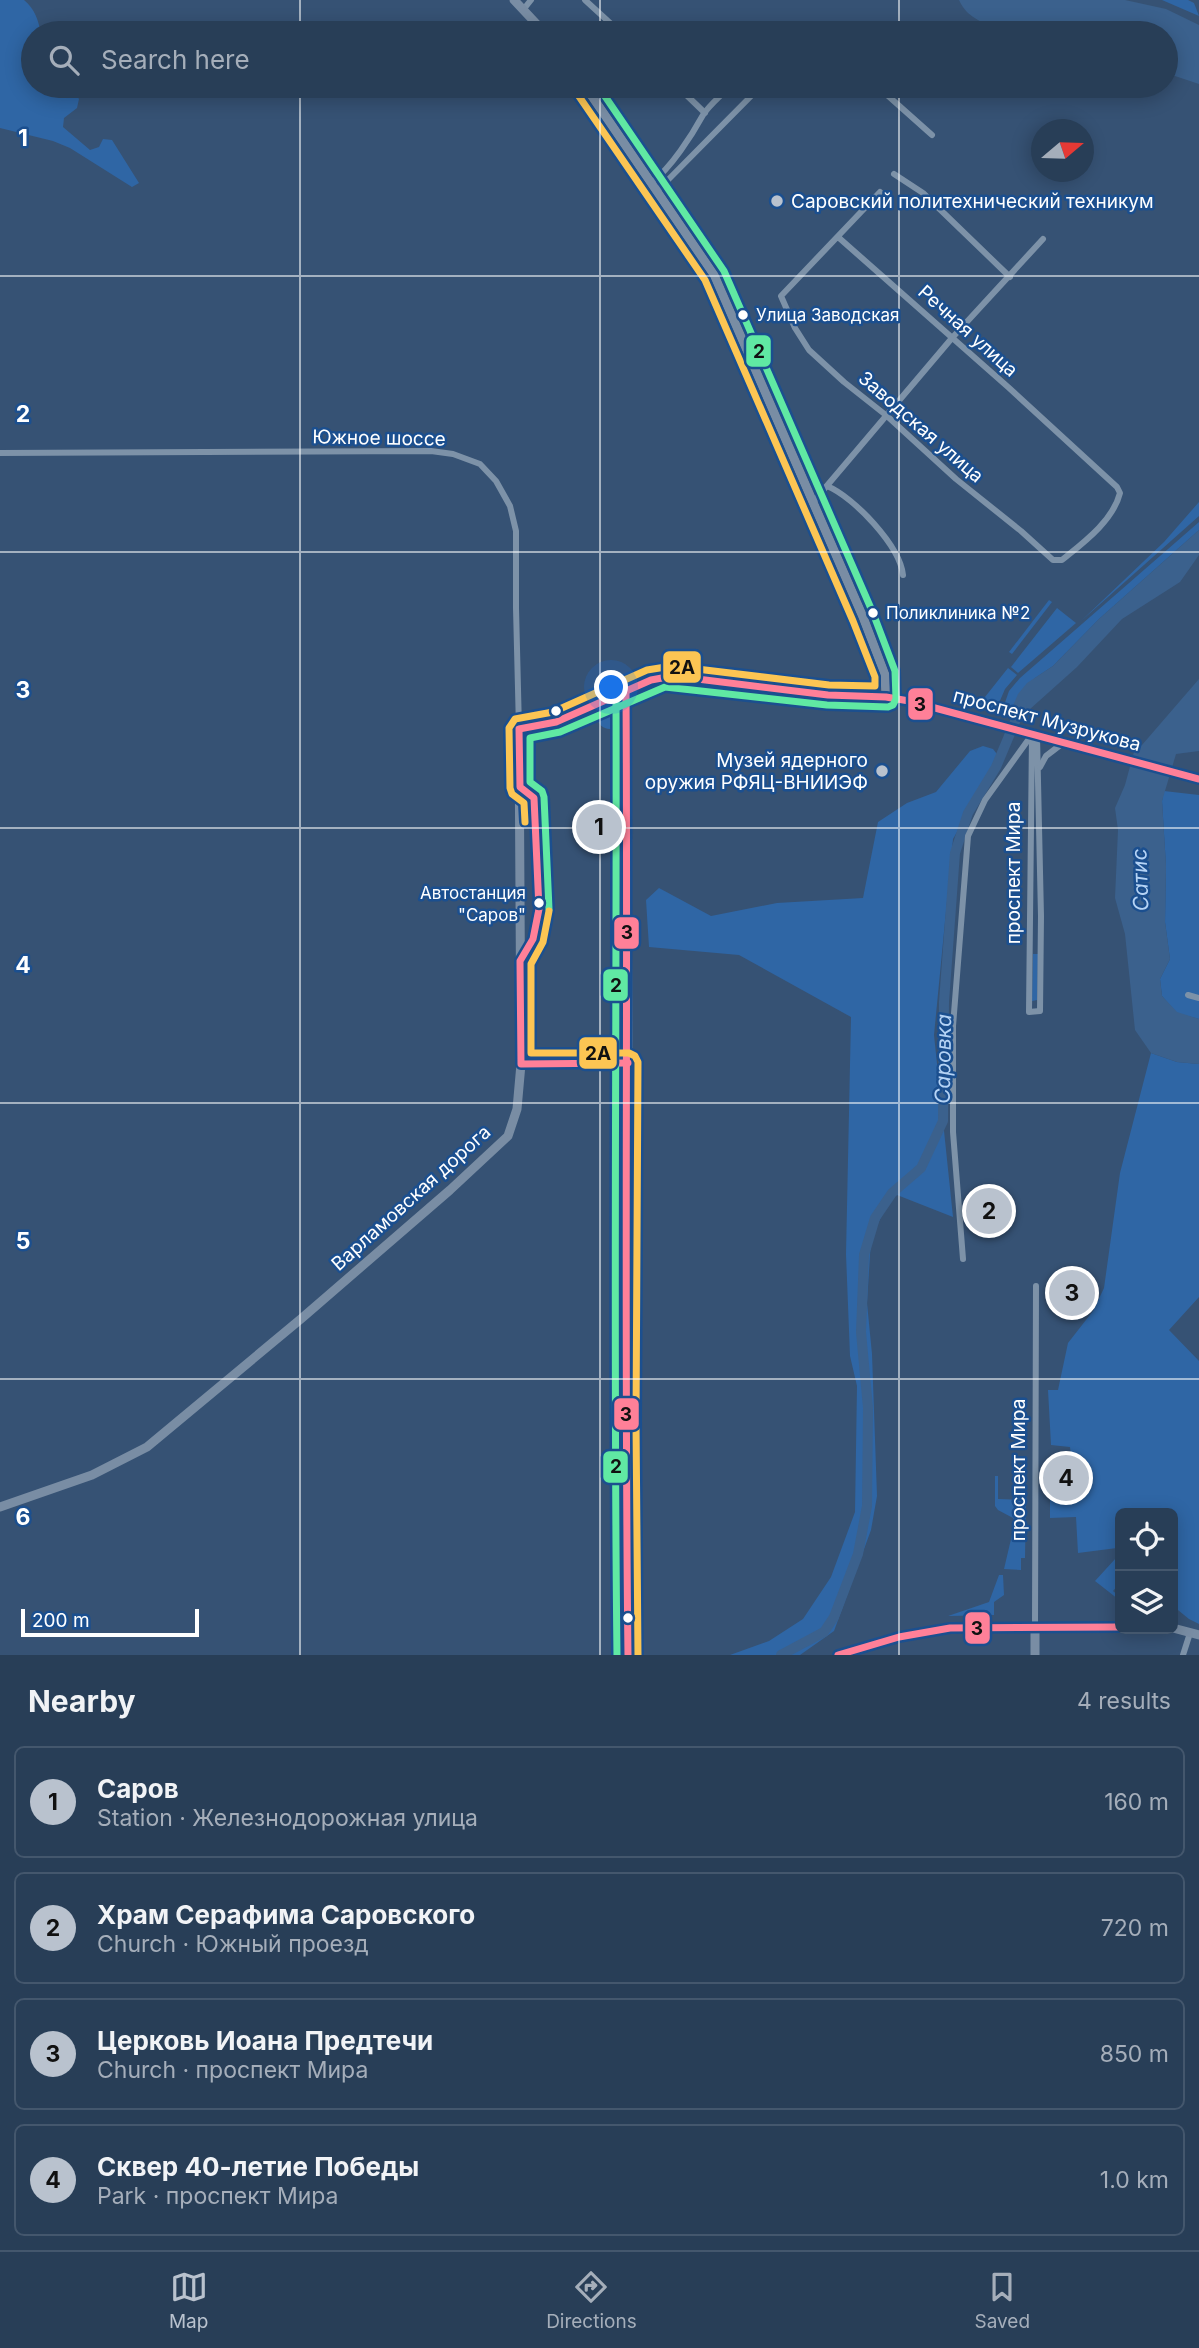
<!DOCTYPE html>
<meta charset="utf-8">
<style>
:root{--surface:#283e57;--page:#344961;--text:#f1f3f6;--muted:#a5aeba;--line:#44576d;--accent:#b9c2ce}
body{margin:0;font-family:Inter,sans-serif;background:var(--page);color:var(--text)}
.controls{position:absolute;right:21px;bottom:21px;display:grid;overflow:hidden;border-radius:10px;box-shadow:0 4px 18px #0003}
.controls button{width:63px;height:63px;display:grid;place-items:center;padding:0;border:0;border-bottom:2px solid var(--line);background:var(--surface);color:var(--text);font:35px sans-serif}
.compass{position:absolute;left:1031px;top:119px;width:63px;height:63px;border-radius:50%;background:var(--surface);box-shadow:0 4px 18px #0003;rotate:71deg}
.scale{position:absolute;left:21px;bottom:18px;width:178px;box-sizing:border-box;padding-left:7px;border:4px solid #fff;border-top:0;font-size:19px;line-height:24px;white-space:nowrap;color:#fff;-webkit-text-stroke:5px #1b4f8f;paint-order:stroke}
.you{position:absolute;left:612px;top:688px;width:24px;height:24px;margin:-18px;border:5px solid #fff;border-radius:50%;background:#1a73e8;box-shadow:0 0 0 10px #1a73e833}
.badge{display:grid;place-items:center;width:46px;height:46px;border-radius:50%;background:var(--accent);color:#111;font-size:23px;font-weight:700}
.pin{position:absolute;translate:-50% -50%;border:4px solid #fff;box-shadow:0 2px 7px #0006}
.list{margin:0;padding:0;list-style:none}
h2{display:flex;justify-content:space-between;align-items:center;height:91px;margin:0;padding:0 28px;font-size:30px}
h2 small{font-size:23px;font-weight:400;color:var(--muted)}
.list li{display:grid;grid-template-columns:46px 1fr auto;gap:21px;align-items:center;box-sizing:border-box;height:112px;margin:0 14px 14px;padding:0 14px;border:2px solid var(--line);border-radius:10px}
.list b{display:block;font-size:26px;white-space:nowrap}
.list p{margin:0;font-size:23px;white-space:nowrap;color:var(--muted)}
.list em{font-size:23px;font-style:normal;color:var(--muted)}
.icon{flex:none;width:38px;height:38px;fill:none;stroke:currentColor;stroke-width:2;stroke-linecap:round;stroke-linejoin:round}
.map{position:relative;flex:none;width:1199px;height:1655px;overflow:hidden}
.search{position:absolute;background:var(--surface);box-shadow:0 4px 18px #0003;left:21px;right:21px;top:21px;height:77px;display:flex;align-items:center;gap:18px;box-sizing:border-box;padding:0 24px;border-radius:38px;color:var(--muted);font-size:26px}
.sheet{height:595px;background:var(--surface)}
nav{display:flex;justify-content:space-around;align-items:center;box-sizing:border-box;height:98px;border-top:2px solid var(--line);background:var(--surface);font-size:19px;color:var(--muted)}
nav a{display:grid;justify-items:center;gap:4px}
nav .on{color:var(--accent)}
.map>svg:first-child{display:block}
.green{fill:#2f66a5}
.water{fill:#3b618d}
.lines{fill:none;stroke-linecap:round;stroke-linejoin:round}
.river{stroke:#3b618d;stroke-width:10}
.street{stroke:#7d92a8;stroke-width:6}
.secondary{stroke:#798da4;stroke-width:9}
.bus-1-casing{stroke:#1b4f8f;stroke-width:12}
.bus-2-casing{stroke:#1b4f8f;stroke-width:12}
.bus-3-casing{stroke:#1b4f8f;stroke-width:12}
.bus-1{stroke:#ff8098;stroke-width:7}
.bus-2{stroke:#60e9a3;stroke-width:7}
.bus-3{stroke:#fcc553;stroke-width:7}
.grid{fill:none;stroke:#fff;stroke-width:2;stroke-opacity:0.55}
.poi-dot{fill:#b9c2ce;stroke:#1b4f8f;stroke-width:2.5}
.bus-dot{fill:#fff;stroke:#1b4f8f;stroke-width:2.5}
.labels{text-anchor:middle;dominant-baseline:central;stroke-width:5;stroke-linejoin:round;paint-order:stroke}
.bus-label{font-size:17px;fill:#fff;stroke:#1b4f8f;text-anchor:start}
.poi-label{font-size:19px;fill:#fff;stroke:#1b4f8f;text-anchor:start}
.street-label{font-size:19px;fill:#fff;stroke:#1b4f8f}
.water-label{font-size:21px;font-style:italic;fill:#b5d3f5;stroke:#1b4f8f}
.grid-label{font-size:23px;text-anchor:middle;font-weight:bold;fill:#fff;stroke:#1b4f8f;stroke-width:5;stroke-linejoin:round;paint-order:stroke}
.line-badge{stroke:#1b4f8f;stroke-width:2.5}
.pale-badge-label{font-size:19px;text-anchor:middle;font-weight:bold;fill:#111}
</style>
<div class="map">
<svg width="1199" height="1655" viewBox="0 0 1199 1655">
<rect width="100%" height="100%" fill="#365274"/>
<g class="green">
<path d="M0 0H24C35 9 38 20 41 33H33V86H71L79 99 77 108 64 118 63 127 90 150 99 147 103 139 112 140 139 183 132 187 70 148 53 141 0 128Z"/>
<path d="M1162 0H1188L1194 3 1199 16Z"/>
<path d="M1199 502V516L1081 621 1164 542Z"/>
<path d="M1199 522V530L1099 619 1053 666 1035 678 1009 711V715L1001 714 1009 691 1020 678Z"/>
<path d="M1049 600 1052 602 1012 654 1009 652Z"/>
<path d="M1057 608 1076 623 1018 673 1011 667Z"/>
<path d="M1008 668 1017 675 1005 689 996 710 993 712 979 709 981 702Z"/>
<circle cx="610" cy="716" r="13"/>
<path d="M983 746 993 749 1000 758 953 839 934 1035 953 1217 892 1193 871 1239 867 1303 872 1354 877 1496 871 1530 834 1631 800 1655H730L769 1641 803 1619 831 1577 855 1512 857 1386 850 1356 846 1254 851 1017 739 955 649 947 646 900 659 888 711 916 777 903 863 898 878 822 907 803 936 792 970 751Z"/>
<path d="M1164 791 1199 795V1019L1177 1013 1162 996 1160 979 1170 959 1165 922 1166 866 1162 801Z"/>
<path d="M1033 954H1038L1037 1000 1032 1001Z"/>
<path d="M1151 1053 1177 1062 1199 1064V1297L1169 1330 1199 1361V1624L1189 1619 1173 1606V1513H1120V1553L1117 1548 1078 1553 1076 1517 1050 1518V1464L1072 1465 1070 1447 1051 1445 1048 1390H1058L1068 1343 1093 1311 1104 1288 1120 1173Z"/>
<path d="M995 1476H998V1499L1026 1500 1025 1558H1021V1570L1004 1569 1015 1522 1013 1518 998 1510 995 1506Z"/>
<path d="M1116 1558 1120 1562V1583L1113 1591 1120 1597 1118 1599 1095 1581Z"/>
<path d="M999 1575H1003L1004 1595 994 1602V1615L948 1616 989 1602Z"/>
</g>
<g class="water">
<path d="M959 0H1125L1166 9 1199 25V84L1166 73V33H996C983 19 968 20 959 0Z"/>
<path d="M1199 530V555L1180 582 1122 619 1077 667 1020 718 1009 715 1018 694 1027 683 1053 666 1099 619Z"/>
<path d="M1199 679V751L1176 754 1162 801 1166 866 1165 922 1170 959 1160 979 1162 996 1177 1012 1199 1019V1064L1177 1062 1151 1053 1135 1030 1125 934 1115 898 1118 830 1115 808 1125 785 1135 748 1142 745Z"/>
</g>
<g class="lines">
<path class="river" d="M781 1655 824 1632 834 1617 858 1554 867 1506 868 1408 861 1332 864 1255 875 1218 892 1193 921 1168 943 1121 944 1002 955 853 968 813 996 767 1022 705"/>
<g class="street">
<path d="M585 0 621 33"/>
<path d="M523 10 531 0"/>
<path d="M812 33 815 30 818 33"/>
<path d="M677 86 705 113"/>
<path d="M877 86 932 135"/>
<path d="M894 174 923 193 1010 277"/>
<path d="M652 182C671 168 692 135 703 115 709 105 722 95 730 86"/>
<path d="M658 190 761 86"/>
<path d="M838 237 1008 387 1117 487 1120 493C1113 521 1083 543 1062 560H1053L1021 531 956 479 887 416 844 382 809 350 795 328 781 296 880 192"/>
<path d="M0 453 431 451 453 454 480 464 496 481 510 506 516 531V608L519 729"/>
<path d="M827 486C854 497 900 546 903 575"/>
<path d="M814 501 952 338 1043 239"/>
<path d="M1032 734 1029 1012 1040 1011 1041 916 1037 736"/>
<path d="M1040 767 1046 756 1063 743"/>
<path d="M1188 995 1199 998"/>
<path d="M963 1259 953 1132V1026L968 836 985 800 1031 736"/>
<path d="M1035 1627 1036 1286"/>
<path d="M1183 1655 1190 1633"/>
</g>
<g class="secondary">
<path d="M514 0 545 33"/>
<path d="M585 86 714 275 863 617 885 675 886 697"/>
<path d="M626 692 628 1039 625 1421 628 1655"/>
<path d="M521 1064 628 1063"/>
<path d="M0 1507 92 1475 147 1447 302 1318 450 1190 508 1136 517 1109 521 1064 519 729 556 722 651 680 673 676 828 695 886 697 909 701 1199 779"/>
<path d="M1035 1627V1655"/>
<path d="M1173 1628 1199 1635"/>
<path d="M838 1655 899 1637 950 1628 1120 1627"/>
</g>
<g class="bus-1-casing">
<g id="bus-1">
<path d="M626 692C628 1013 624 1334 628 1655"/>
<path d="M628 1063 521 1064 520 961 533 939 539 909 534 798 520 787 519 729 556 722 651 680 673 676 828 695 886 697 909 701 1199 779"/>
<path d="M838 1655 899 1637 950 1628 1120 1627"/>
</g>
</g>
<g class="bus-2-casing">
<g id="bus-2">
<path d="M616 692C617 1013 613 1334 617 1655"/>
<path d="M549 909 544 797 542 791 530 782V738L560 732 665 687 827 705 888 707 893 705 896 699 895 671 873 613 724 271 598 86"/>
</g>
</g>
<g class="bus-3-casing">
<g id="bus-3">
<path d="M525 822 524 803 512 794 510 788 509 728 515 719 553 712 647 670 672 666 829 685 875 686V677L853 621 705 280 576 92"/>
<path d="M549 911 543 942 531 964V1053H629L635 1056 638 1062 636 1421 638 1655"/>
</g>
</g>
<use href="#bus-1" class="bus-1"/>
<use href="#bus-2" class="bus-2"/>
<use href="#bus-3" class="bus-3"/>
</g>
<path class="grid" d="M300 0V33M600 0V33M899 0V33M300 86V1655M600 86V1655M899 86V1655M0 276H1199M0 552H1199M0 828H1199M0 1103H1199M0 1379H1199"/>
<g class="poi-dot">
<circle cx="777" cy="201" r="7"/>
<circle cx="882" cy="771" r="7"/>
</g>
<g class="bus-dot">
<circle cx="743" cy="315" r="6"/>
<circle cx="873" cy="613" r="6"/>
<circle cx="556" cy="711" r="6"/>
<circle cx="539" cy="903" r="6"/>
<circle cx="628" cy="1618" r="6"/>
</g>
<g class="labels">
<g class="bus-label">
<text x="756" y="315">Улица Заводская</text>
<text x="886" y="613">Поликлиника №2</text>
<text x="526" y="893" text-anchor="end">Автостанция<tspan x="526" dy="22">"Саров"</tspan></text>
</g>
<g class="poi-label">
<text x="791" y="201">Саровский политехнический техникум</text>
<text x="868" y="760" text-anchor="end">Музей ядерного<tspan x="868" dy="22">оружия РФЯЦ-ВНИИЭФ</tspan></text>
</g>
<g class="street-label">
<text transform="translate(968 331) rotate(42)">Речная улица</text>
<text transform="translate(921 427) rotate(41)">Заводская улица</text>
<text transform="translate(379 438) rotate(1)">Южное шоссе</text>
<text transform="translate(1047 720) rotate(15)">проспект Музрукова</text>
<text transform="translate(1013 873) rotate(-90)">проспект Мира</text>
<text transform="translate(411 1198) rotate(-42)">Варламовская дорога</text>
<text transform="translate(1018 1470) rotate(-90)">проспект Мира</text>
</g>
<g class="water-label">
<text transform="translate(1140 880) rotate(-92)">Сатис</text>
<text transform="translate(943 1059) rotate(-89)">Саровка</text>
</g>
</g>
<g class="grid-label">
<text x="23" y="146">1</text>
<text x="23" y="422">2</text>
<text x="23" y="698">3</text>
<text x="23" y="973">4</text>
<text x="23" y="1249">5</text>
<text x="23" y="1525">6</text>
</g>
<g class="line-badge">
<rect x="745" y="334" width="27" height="34" rx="7" fill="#60e9a3"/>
<rect x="662" y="650" width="40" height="34" rx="7" fill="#fcc553"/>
<rect x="907" y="687" width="27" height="34" rx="7" fill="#ff8098"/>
<rect x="613" y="916" width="27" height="34" rx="7" fill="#ff8098"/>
<rect x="602" y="968" width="27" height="34" rx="7" fill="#60e9a3"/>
<rect x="578" y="1036" width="40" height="34" rx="7" fill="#fcc553"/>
<rect x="613" y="1397" width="27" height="34" rx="7" fill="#ff8098"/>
<rect x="602" y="1450" width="27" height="34" rx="7" fill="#60e9a3"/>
<rect x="964" y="1611" width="27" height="34" rx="7" fill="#ff8098"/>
</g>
<g class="pale-badge-label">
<text x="759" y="358">2</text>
<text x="682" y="674">2А</text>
<text x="920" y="711">3</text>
<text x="627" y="939">3</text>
<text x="616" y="992">2</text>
<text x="598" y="1060">2А</text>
<text x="626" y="1421">3</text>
<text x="616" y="1473">2</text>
<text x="977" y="1635">3</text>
</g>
</svg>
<div class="controls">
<button><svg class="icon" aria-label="locate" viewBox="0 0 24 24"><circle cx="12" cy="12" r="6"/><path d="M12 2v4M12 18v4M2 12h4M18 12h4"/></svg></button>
<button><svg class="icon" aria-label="layers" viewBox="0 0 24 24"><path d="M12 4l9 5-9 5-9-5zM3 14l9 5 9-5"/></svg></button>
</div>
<svg class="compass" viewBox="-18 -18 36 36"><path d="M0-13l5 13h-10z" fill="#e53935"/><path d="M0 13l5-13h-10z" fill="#a5aeba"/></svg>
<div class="scale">200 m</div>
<div class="you"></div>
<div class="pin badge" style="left:599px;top:827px">1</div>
<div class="pin badge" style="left:989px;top:1211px">2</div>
<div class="pin badge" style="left:1072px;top:1293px">3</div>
<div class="pin badge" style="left:1066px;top:1478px">4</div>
<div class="search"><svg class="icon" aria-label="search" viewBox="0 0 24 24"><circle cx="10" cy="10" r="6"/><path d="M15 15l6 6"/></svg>Search here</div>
</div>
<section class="sheet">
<h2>Nearby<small>4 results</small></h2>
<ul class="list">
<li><span class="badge">1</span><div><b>Саров</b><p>Station · Железнодорожная улица</p></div><em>160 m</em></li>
<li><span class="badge">2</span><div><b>Храм Серафима Саровского</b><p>Church · Южный проезд</p></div><em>720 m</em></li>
<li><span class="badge">3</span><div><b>Церковь Иоана Предтечи</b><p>Church · проспект Мира</p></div><em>850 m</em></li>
<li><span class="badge">4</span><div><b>Сквер 40-летие Победы</b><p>Park · проспект Мира</p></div><em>1.0 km</em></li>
</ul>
</section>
<nav>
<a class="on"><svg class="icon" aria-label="map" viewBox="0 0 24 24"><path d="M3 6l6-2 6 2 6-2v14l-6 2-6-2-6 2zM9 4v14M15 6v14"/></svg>Map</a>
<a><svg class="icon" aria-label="directions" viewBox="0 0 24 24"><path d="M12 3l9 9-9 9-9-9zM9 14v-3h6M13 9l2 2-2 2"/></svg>Directions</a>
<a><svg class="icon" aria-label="saved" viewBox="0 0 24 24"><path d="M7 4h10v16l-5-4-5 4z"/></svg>Saved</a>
</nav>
